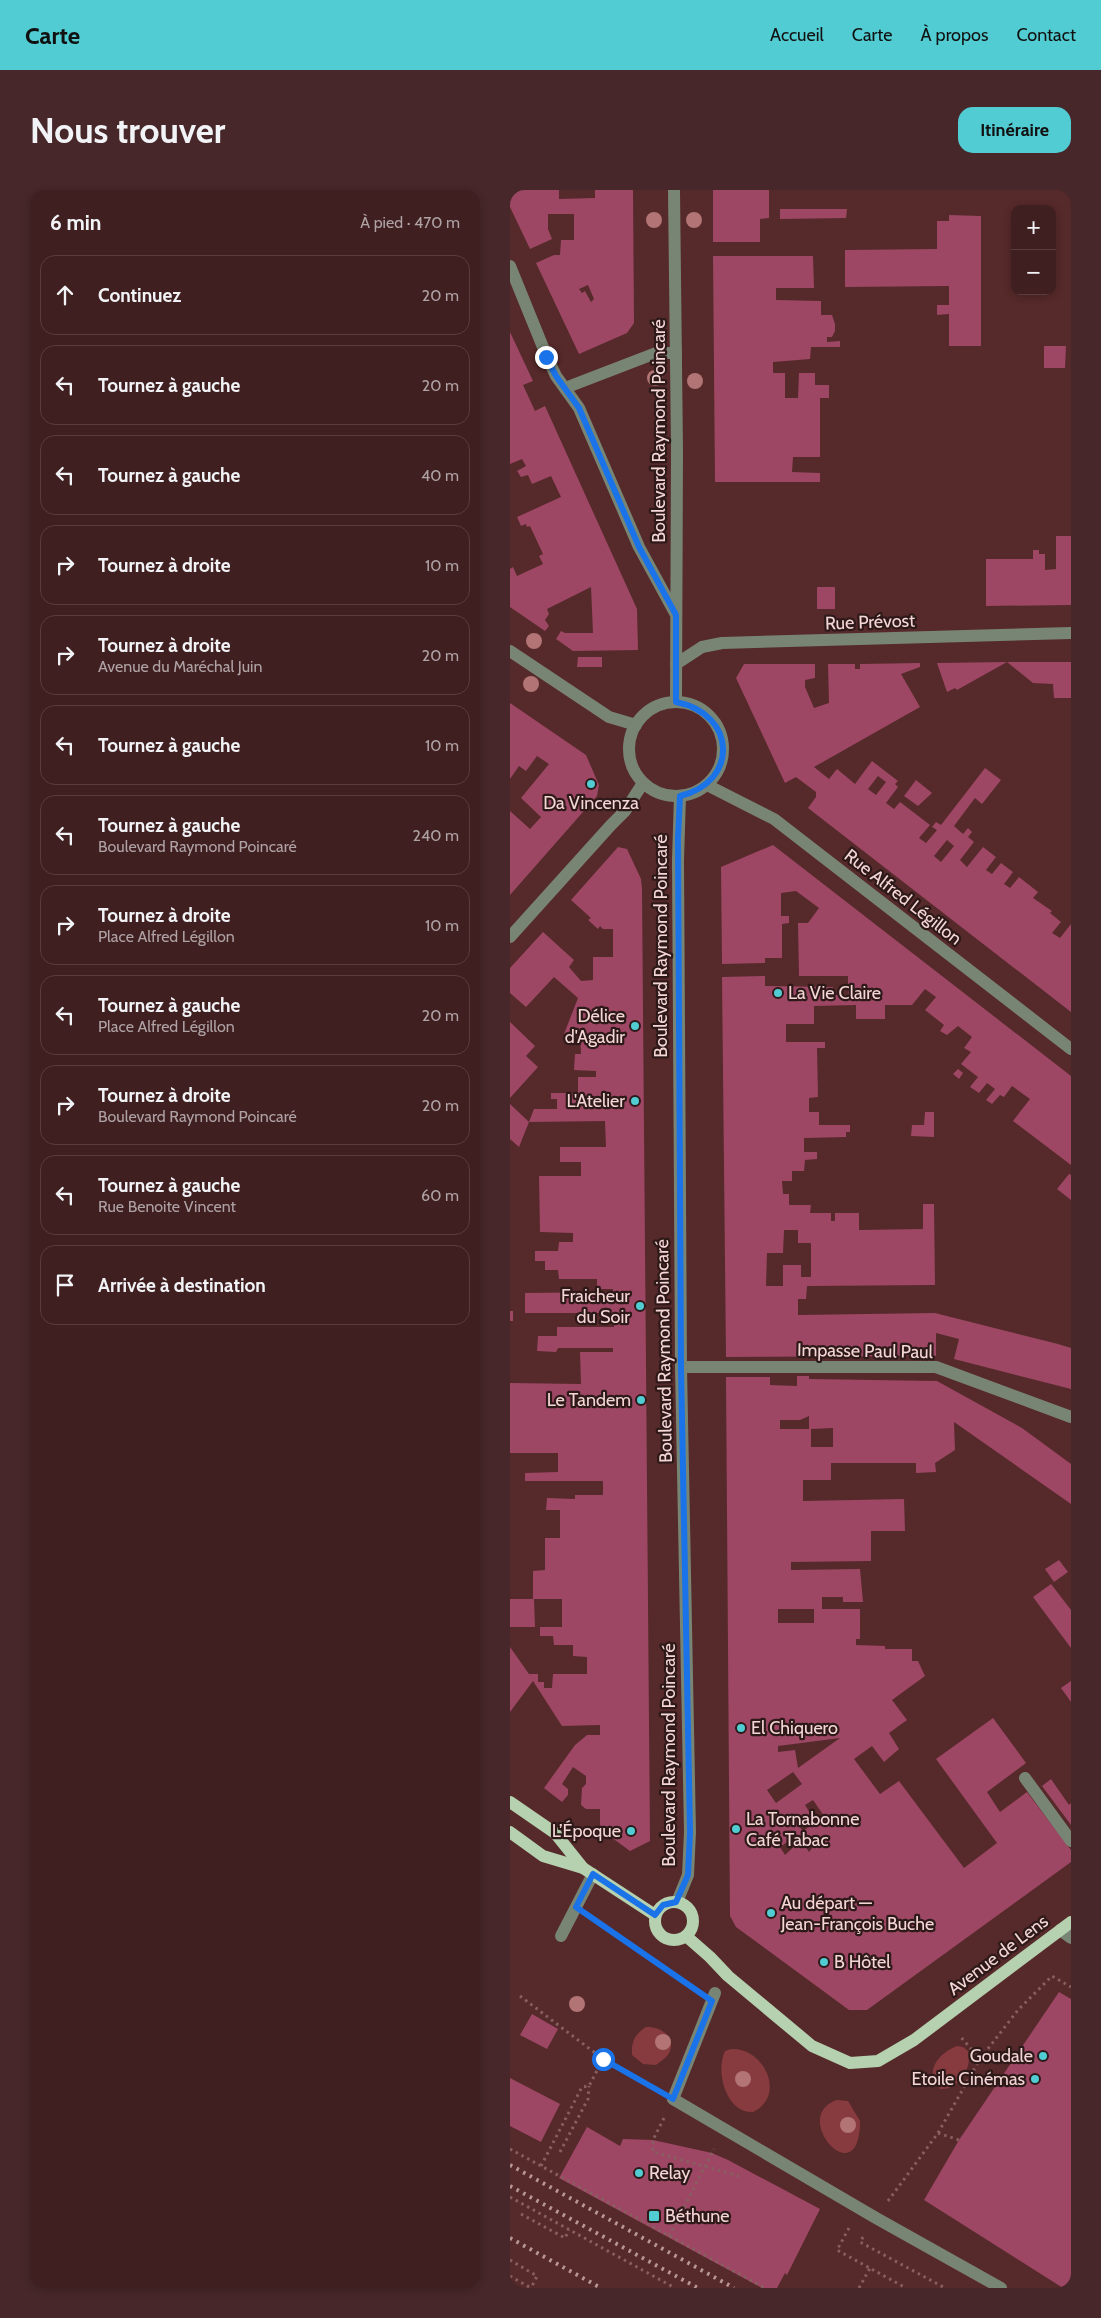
<!DOCTYPE html>
<html lang="fr">
<meta charset="utf-8">
<style>
:root{--surface:#401f20;--page:#472729;--text:#f1f3f6;--muted:#aea2a5;--line:#593d3e;--accent:#51ccd2}
body{margin:0;font-family:Cabin,sans-serif;background:var(--page);color:var(--text)}
.controls{position:absolute;right:15px;top:15px;display:grid;overflow:hidden;border-radius:10px;box-shadow:0 2px 8px #0003}
.controls button{width:45px;height:45px;display:grid;place-items:center;padding:0;border:0;border-bottom:1px solid var(--line);background:var(--surface);color:var(--text);font:25px sans-serif}
.stop{position:absolute;width:15px;height:15px;margin:-11px;border:4px solid #1a73e8;border-radius:50%;background:#fff}
.stop.end{background:#1a73e8;border-color:#fff;box-shadow:0 1px 5px #0008}
.list{margin:0;padding:0;list-style:none}
h2{display:flex;justify-content:space-between;align-items:center;height:65px;margin:0;padding:0 20px;font-size:21px}
h2 small{font-size:16px;font-weight:400;color:var(--muted)}
.list li{display:grid;grid-template-columns:32px 1fr auto;gap:15px;align-items:center;box-sizing:border-box;height:80px;margin:0 10px 10px;padding:0 10px;border:1px solid var(--line);border-radius:15px}
.list b{display:block;font-size:19px;white-space:nowrap}
.list p{margin:0;font-size:16px;white-space:nowrap;color:var(--muted)}
.list em{font-size:16px;font-style:normal;color:var(--muted)}
.icon{flex:none;width:28px;height:28px;fill:none;stroke:currentColor;stroke-width:2;stroke-linecap:round;stroke-linejoin:round}
.map{position:relative;flex:none;width:561px;height:2098px;overflow:hidden;border-radius:15px}
header{display:flex;align-items:center;gap:30px;box-sizing:border-box;height:70px;padding:0 25px;background:var(--accent);color:#111}
header strong{font-size:24px}
nav{display:flex;gap:28px;margin-inline-start:auto;font-size:18px}
.intro{display:flex;align-items:center;justify-content:space-between;box-sizing:border-box;height:120px;padding:0 30px}
h1{margin:0;font-size:35px}
.button{padding:12px 22px;border-radius:15px;background:var(--accent);color:#111;font-size:18px;font-weight:700}
main{display:flex;gap:30px;padding:0 30px}
aside{flex:1;background:var(--surface);border-radius:15px;box-shadow:0 2px 8px #0003}
.map>svg:first-child{display:block}
.green{fill:#873b3e}
.building{fill:#9d4765;fill-rule:evenodd}
.lines{fill:none;stroke-linecap:round;stroke-linejoin:round}
.path{stroke:#885f60;stroke-width:3;stroke-dasharray:2.5 4;stroke-linecap:butt}
.minor{stroke:#788574;stroke-width:12}
.major{stroke:#b5d1af;stroke-width:12}
.rail{stroke:#ba9797;stroke-width:4;stroke-dasharray:2.5 5;stroke-linecap:butt}
.tree{fill:#b27474}
.route{stroke:#1a73e8;stroke-width:6}
.poi-dot{fill:#51ccd2;stroke:#2e1919;stroke-width:2}
.labels{text-anchor:middle;dominant-baseline:central;stroke-width:4.5;stroke-linejoin:round;paint-order:stroke}
.street-label{font-size:18px;fill:#f4d6d5;stroke:#2e1919}
.poi-label{font-size:18px;fill:#f4d6d5;stroke:#2e1919;text-anchor:start}
</style>
<header>
<strong>Carte</strong>
<nav><a>Accueil</a><a>Carte</a><a>À propos</a><a>Contact</a></nav>
</header>
<div class="intro"><h1>Nous trouver</h1><a class="button">Itinéraire</a></div>
<main>
<aside>
<h2>6 min<small>À pied · 470 m</small></h2>
<ul class="list">
<li><svg class="icon" aria-label="ahead" viewBox="0 0 24 24"><path d="M12 20V5M6 11l6-6 6 6"/></svg><div><b>Continuez</b></div><em>20 m</em></li>
<li><svg class="icon" aria-label="left" viewBox="0 0 24 24"><path d="M17 20v-9H6M10 6l-5 5 5 5"/></svg><div><b>Tournez à gauche</b></div><em>20 m</em></li>
<li><svg class="icon" aria-label="left" viewBox="0 0 24 24"><path d="M17 20v-9H6M10 6l-5 5 5 5"/></svg><div><b>Tournez à gauche</b></div><em>40 m</em></li>
<li><svg class="icon" aria-label="right" viewBox="0 0 24 24"><path d="M7 20v-9h11M14 6l5 5-5 5"/></svg><div><b>Tournez à droite</b></div><em>10 m</em></li>
<li><svg class="icon" aria-label="right" viewBox="0 0 24 24"><path d="M7 20v-9h11M14 6l5 5-5 5"/></svg><div><b>Tournez à droite</b><p>Avenue du Maréchal Juin</p></div><em>20 m</em></li>
<li><svg class="icon" aria-label="left" viewBox="0 0 24 24"><path d="M17 20v-9H6M10 6l-5 5 5 5"/></svg><div><b>Tournez à gauche</b></div><em>10 m</em></li>
<li><svg class="icon" aria-label="left" viewBox="0 0 24 24"><path d="M17 20v-9H6M10 6l-5 5 5 5"/></svg><div><b>Tournez à gauche</b><p>Boulevard Raymond Poincaré</p></div><em>240 m</em></li>
<li><svg class="icon" aria-label="right" viewBox="0 0 24 24"><path d="M7 20v-9h11M14 6l5 5-5 5"/></svg><div><b>Tournez à droite</b><p>Place Alfred Légillon</p></div><em>10 m</em></li>
<li><svg class="icon" aria-label="left" viewBox="0 0 24 24"><path d="M17 20v-9H6M10 6l-5 5 5 5"/></svg><div><b>Tournez à gauche</b><p>Place Alfred Légillon</p></div><em>20 m</em></li>
<li><svg class="icon" aria-label="right" viewBox="0 0 24 24"><path d="M7 20v-9h11M14 6l5 5-5 5"/></svg><div><b>Tournez à droite</b><p>Boulevard Raymond Poincaré</p></div><em>20 m</em></li>
<li><svg class="icon" aria-label="left" viewBox="0 0 24 24"><path d="M17 20v-9H6M10 6l-5 5 5 5"/></svg><div><b>Tournez à gauche</b><p>Rue Benoite Vincent</p></div><em>60 m</em></li>
<li><svg class="icon" aria-label="arrive" viewBox="0 0 24 24"><path d="M6 21V4h12l-3 4 3 4H6"/></svg><div><b>Arrivée à destination</b></div></li>
</ul>
</aside>
<div class="map">
<svg width="561" height="2098" viewBox="0 0 561 2098">
<rect width="100%" height="100%" fill="#56292a"/>
<g class="green">
<path d="M136 1837C148 1836 166 1845 160 1861 158 1867 151 1871 146 1875L133 1874 122 1865C121 1852 125 1844 136 1837Z"/>
<path d="M447 1856 453 1857 458 1861C463 1878 448 1901 430 1899 413 1883 428 1863 447 1856Z"/>
<path d="M221 1859C254 1857 277 1906 243 1922 216 1924 205 1881 215 1861Z"/>
<path d="M327 1910 338 1911 350 1931C350 2007 278 1926 327 1910Z"/>
</g>
<g class="building">
<path d="M0 0H49V9L85 8V0H123L124 133 117 143 69 164 26 73 44 65H50L51 50H64V24H38V39L42 49 20 59 0 17ZM78 95 84 109 81 112 75 101 72 103 69 99Z"/>
<path d="M203 0H259V28L250 29V52H203Z"/>
<path d="M270 19H337L336 28 270 29Z"/>
<path d="M439 25 471 26V156H439V124L427 125V115H439V96L335 97V60L427 59V31H439Z"/>
<path d="M203 66H303L304 98H266V110L311 111V125H322L325 134V141L322 147H317V152L330 151V157H301L300 169 263 172V183H275V208H288L289 183H305V195H319V208H310V267H283L282 282 310 283V292H205Z"/>
<path d="M0 142 23 191 13 195 25 221 35 216 127 419 128 460 63 461 46 449 51 441 55 443H83L81 397 37 419 39 424 35 430 39 436 35 441 0 417V379L3 377 7 386 33 374 29 366 33 364 20 336 17 337 16 334 11 336 7 327 51 307 41 286 22 294 18 285 11 287 7 281 16 276 12 269 0 274Z"/>
<path d="M534 156H556L555 178H534Z"/>
<path d="M546 346H561V415L476 416V369H523V360H529V364H535V380L546 379Z"/>
<rect x="307" y="397" width="18" height="22"/>
<path d="M68 467H92V477H67Z"/>
<path d="M497 472 447 500 445 498 437 502 427 473Z"/>
<path d="M497 472H561V508H544L543 494 523 493Z"/>
<path d="M410 473V477L391 484 410 517 304 577 319 589 327 579 345 594 362 571 388 591 385 594 388 597 376 613 384 619 390 612 420 635 409 648 416 653 427 640 422 637 426 632 431 635 475 578 491 590 472 614 465 608 444 636 453 644 458 638 462 642 458 647 464 652 450 670 457 677 473 657 486 667 476 680 482 684 491 673 503 682 494 694 500 698 509 687 528 702 523 708 542 721 540 723 551 732 542 743 550 748 561 734V822L298 618 306 607V602L286 587 275 593 226 488 234 474H305V488L295 490V497L304 518 319 513 318 474H345V479H350V474ZM368 586 376 592 366 605 358 599ZM437 650 444 656 431 672 424 666Z"/>
<path d="M0 513 76 565 89 595 87 606 0 705V621L20 639 31 627 11 608 39 574 27 566 16 581 9 576 0 589Z"/>
<path d="M406 590 422 603 408 616 394 606Z"/>
<path d="M263 655 561 886V975L503 931 520 909 502 896 494 907 490 905 482 914 476 910 485 899 477 893 469 903 460 897 468 887 451 874 461 862 454 858 462 847 448 836 437 845 430 841 434 835 415 820 426 807 415 799 402 815H375V829H346V815L304 816V834H276V852H315V858H307L308 907 299 908V922H309V935H340V942H336V947L294 948V962H307V969L295 970 294 981H282V991H272L273 1004H279V1015H301L300 1023H321V1031H325V1023H349V1040L413 1039V1014H424L425 1095 297 1096 296 1109H288V1125L425 1123 548 1154 561 1158V1199L444 1169 449 1149 426 1143V1166L216 1167 212 787 255 786V796L323 797V805H338V786H289L288 733H298L309 718 286 701 271 703V726H279V733L272 734V768H255V773L212 774 211 677ZM274 1040H288V1053H301V1087H291V1075H273V1096H256L257 1063H273Z"/>
<path d="M108 657 117 659 131 689 132 699 140 1651 120 1661 90 1639V1619H76L71 1615 72 1598 76 1594V1586L63 1577 52 1594 58 1599V1605L52 1612 34 1598 65 1555 77 1545H90V1535L52 1536 23 1491 0 1522V1457L19 1484H28V1492H34V1498H42L43 1484H77V1467L63 1466V1455H44L43 1446H30V1437H52V1409H24L25 1437H0V1409H23V1381L35 1380V1348H50V1320H36L37 1308 65 1309V1305H93V1291H15V1283L48 1282V1263H0V1193L71 1194 70 1162H103V1158H48L46 1162 27 1161 28 1146H47V1137H104V1123H15V1103L103 1102V1099H87V1089H49L48 1080H35V1071H25V1061H48L49 1052H63V1043L30 1042 29 986H71V972H50V957H96L95 931 19 932 24 919H47V909H41V903H68V887H86V881L64 880 65 864H71L70 844H54L68 808 44 787 16 817 0 803V778L33 742 64 770 59 777 71 791 83 790V767H103V739H93L90 736 88 739 78 730 81 728 61 710Z"/>
<path d="M0 832 25 856 16 866 28 877 0 908Z"/>
<path d="M448 879 453 883 449 889 443 884Z"/>
<path d="M0 914 19 932 9 957 0 949Z"/>
<path d="M415 922H424V947L401 946 402 935H414Z"/>
<path d="M559 984 561 985V1010L547 999Z"/>
<rect x="0" y="1121" width="3" height="10"/>
<path d="M287 1186H299V1189L427 1191 512 1238 561 1274V1314L444 1232 445 1260 425 1273 426 1282 406 1283V1273H321V1290H293V1311L394 1309 395 1341H361V1371L281 1372V1380L350 1379 353 1412H333V1407H312V1419H350V1449H346V1455L375 1456V1459H402V1471H408L415 1486 382 1510 397 1530 379 1543 389 1559 374 1572 362 1556 344 1569 370 1604 389 1591 454 1678 487 1653 426 1569 483 1528 516 1573 477 1602 490 1622 517 1602 561 1660V1672L357 1820H339L226 1737 220 1726 216 1187H260V1195L287 1196ZM299 1226V1239H270V1230H290ZM323 1238V1257H301V1239ZM268 1419H304V1433H268ZM330 1548 288 1578 285 1560 268 1562V1556ZM283 1582 292 1594 266 1613 257 1600ZM303 1610 314 1626 293 1641 289 1636 302 1626 295 1615ZM287 1645 291 1650 275 1665 270 1657ZM295 1647 303 1657 299 1662 291 1650Z"/>
<path d="M549 1370 558 1382 544 1392 535 1379Z"/>
<path d="M541 1394 561 1420V1458L523 1407Z"/>
<path d="M561 1491V1512L551 1498Z"/>
<path d="M541 1589 559 1615 561 1613V1635L532 1596Z"/>
<path d="M549 1802 561 1809V2098H553L414 2010 449 1950Z"/>
<path d="M22 1824 48 1839 37 1859 10 1845Z"/>
<path d="M0 1888 50 1914 31 1952 0 1936Z"/>
<path d="M77 1937 110 1956 113 1949 143 1950 202 1963 218 1970 310 2019 277 2085 275 2083 267 2098H252L49 1988Z"/>
</g>
<g class="lines">
<g class="path">
<path d="M83 1729 183 1798"/>
<path d="M10 1806 93 1869 143 1898"/>
<path d="M470 1869 508 1820 542 1786 561 1797"/>
<path d="M154 1928 143 1950V1962L229 1986"/>
<path d="M428 1943 449 1950"/>
<path d="M0 1959 255 2098"/>
<path d="M50 1962 78 1909 79 1896"/>
<path d="M31 1976 72 1897 79 1896 93 1869"/>
<path d="M0 2007 165 2098"/>
<path d="M378 2011 428 1943 470 1869 449 1845"/>
<path d="M11 2024 55 2048 59 2040"/>
<path d="M339 2038 327 2060 396 2098"/>
<path d="M159 2046 204 1959"/>
<path d="M353 2047 350 2052 435 2098"/>
<path d="M0 2070 27 2086 21 2098"/>
<path d="M0 2086 21 2098"/>
<path d="M349 2098 360 2078"/>
</g>
<g class="minor">
<path d="M164 0 167 260 166 512"/>
<path d="M0 76 37 167 46 186 69 218 129 357 165 423"/>
<path d="M55 198 146 163H166"/>
<path d="M0 461 99 527 126 535"/>
<path d="M166 474 192 457 212 453 561 443"/>
<circle cx="166" cy="559" r="47"/>
<path d="M197 595 264 629 561 859"/>
<path d="M0 747 101 635 115 621 133 593"/>
<path d="M171 1177H426L561 1227"/>
<path d="M515 1588 561 1651"/>
<path d="M167 1712 178 1685 180 1642 171 1177 168 670 170 606"/>
<path d="M550 1740 561 1748"/>
<path d="M51 1746 83 1684"/>
<path d="M205 1803 163 1909 366 2028 491 2098"/>
</g>
<g class="major">
<path d="M0 1612 45 1643 73 1678"/>
<path d="M0 1642 33 1666 73 1678 145 1725"/>
<circle cx="164" cy="1731" r="19"/>
<path d="M176 1746 200 1767 218 1786 302 1856 340 1873 368 1871 404 1850 561 1732"/>
</g>
<g class="rail">
<path d="M0 1975 224 2098"/>
<path d="M0 1996 188 2098"/>
<path d="M0 2048 91 2098"/>
</g>
</g>
<g class="tree">
<circle cx="144" cy="30" r="8"/>
<circle cx="184" cy="30" r="8"/>
<circle cx="145" cy="188" r="8"/>
<circle cx="185" cy="191" r="8"/>
<circle cx="24" cy="451" r="8"/>
<circle cx="21" cy="494" r="8"/>
<circle cx="67" cy="1814" r="8"/>
<circle cx="153" cy="1852" r="8"/>
<circle cx="233" cy="1889" r="8"/>
<circle cx="338" cy="1935" r="8"/>
</g>
<g class="lines">
<path class="route" d="M36 167 46 186 69 218 129 357 166 425V512C227 524 229 592 170 606L168 648 171 1177 180 1642 178 1685 166 1712 153 1715 145 1725 83 1684 66 1717 202 1811 163 1909 93 1869"/>
</g>
<g class="poi-dot">
<circle cx="81" cy="594" r="5"/>
<circle cx="268" cy="803" r="5"/>
<circle cx="125" cy="836" r="5"/>
<circle cx="125" cy="911" r="5"/>
<circle cx="130" cy="1116" r="5"/>
<circle cx="131" cy="1210" r="5"/>
<circle cx="231" cy="1538" r="5"/>
<circle cx="226" cy="1639" r="5"/>
<circle cx="121" cy="1641" r="5"/>
<circle cx="261" cy="1723" r="5"/>
<circle cx="314" cy="1772" r="5"/>
<circle cx="533" cy="1866" r="5"/>
<circle cx="525" cy="1889" r="5"/>
<circle cx="129" cy="1983" r="5"/>
<rect x="138" y="2020" width="12" height="12" rx="2.5"/>
</g>
<g class="labels">
<g class="street-label">
<text transform="translate(149 241) rotate(-90)">Boulevard Raymond Poincaré</text>
<text transform="translate(360 432) rotate(-2)">Rue Prévost</text>
<text transform="translate(393 707) rotate(38)">Rue Alfred Légillon</text>
<text transform="translate(151 756) rotate(-90)">Boulevard Raymond Poincaré</text>
<text transform="translate(154 1161) rotate(-91)">Boulevard Raymond Poincaré</text>
<text transform="translate(355 1161) rotate(1)">Impasse Paul Paul</text>
<text transform="translate(159 1565) rotate(-90)">Boulevard Raymond Poincaré</text>
<text transform="translate(488 1765) rotate(-37)">Avenue de Lens</text>
</g>
<g class="poi-label">
<text x="81" y="613" text-anchor="middle">Da Vincenza</text>
<text x="278" y="803">La Vie Claire</text>
<text x="115" y="826" text-anchor="end">Délice<tspan x="115" dy="21">d'Agadir</tspan></text>
<text x="115" y="911" text-anchor="end">L'Atelier</text>
<text x="120" y="1106" text-anchor="end">Fraicheur<tspan x="120" dy="21">du Soir</tspan></text>
<text x="121" y="1210" text-anchor="end">Le Tandem</text>
<text x="241" y="1538">El Chiquero</text>
<text x="236" y="1629">La Tornabonne<tspan x="236" dy="21">Café Tabac</tspan></text>
<text x="111" y="1641" text-anchor="end">L’Époque</text>
<text x="271" y="1713">Au départ —<tspan x="271" dy="21">Jean-François Buche</tspan></text>
<text x="324" y="1772">B Hôtel</text>
<text x="523" y="1866" text-anchor="end">Goudale</text>
<text x="515" y="1889" text-anchor="end">Etoile Cinémas</text>
<text x="139" y="1983">Relay</text>
<text x="155" y="2026">Béthune</text>
</g>
</g>
</svg>
<div class="controls">
<button>+</button>
<button>−</button>
</div>
<div class="stop" style="left:93px;top:1869px"></div>
<div class="stop end" style="left:36px;top:167px"></div>
</div>
</main>
